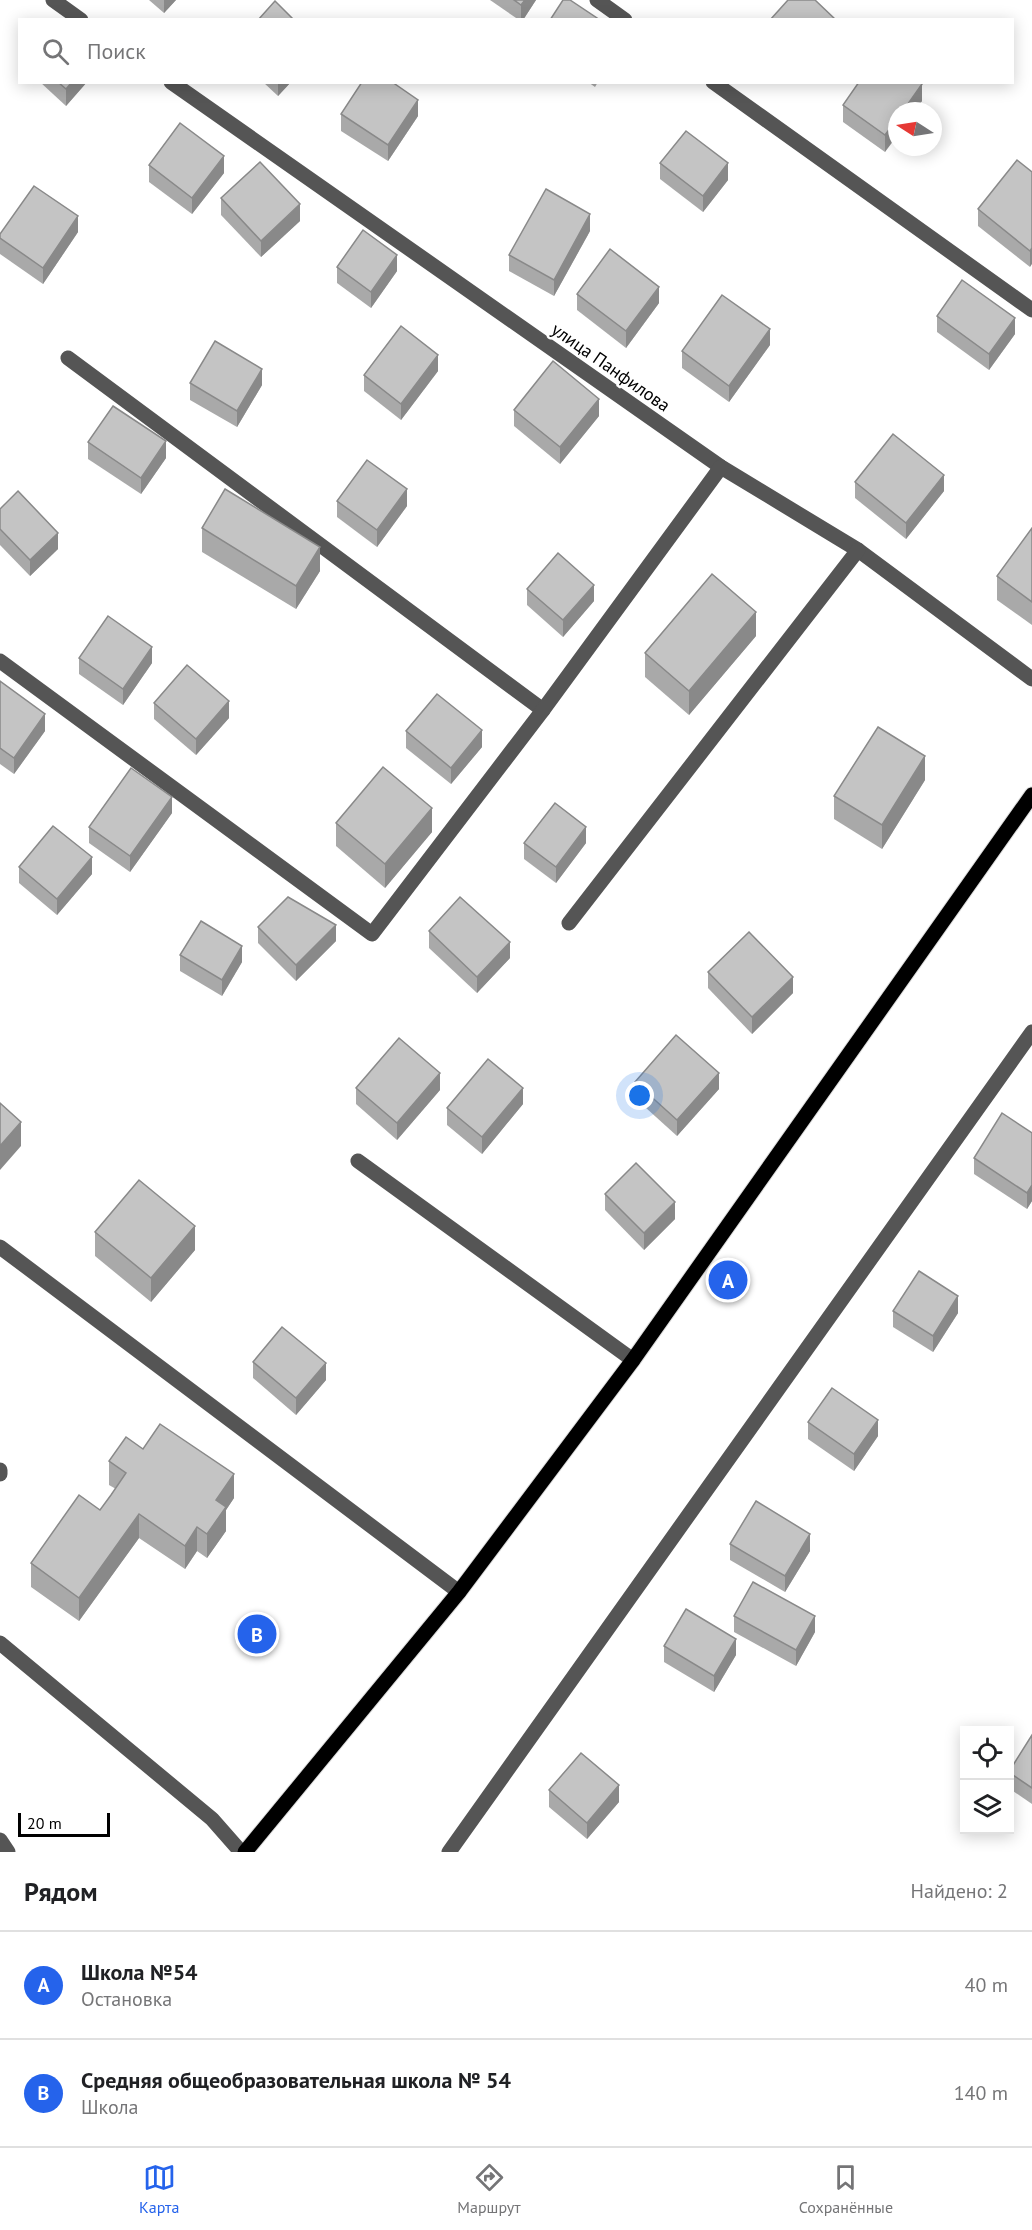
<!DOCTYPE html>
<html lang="ru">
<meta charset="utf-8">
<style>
:root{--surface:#fff;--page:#f6f6f6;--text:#202124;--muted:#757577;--line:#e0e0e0;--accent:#2563eb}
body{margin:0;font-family:"PT Sans",sans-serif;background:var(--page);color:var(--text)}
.controls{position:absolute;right:18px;bottom:18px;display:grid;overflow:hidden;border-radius:0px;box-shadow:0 3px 15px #0003}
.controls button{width:54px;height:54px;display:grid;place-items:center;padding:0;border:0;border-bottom:2px solid var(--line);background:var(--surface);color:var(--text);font:30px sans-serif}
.compass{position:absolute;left:888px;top:102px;width:54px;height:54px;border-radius:50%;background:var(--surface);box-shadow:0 3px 15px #0003;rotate:282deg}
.scale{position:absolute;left:18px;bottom:15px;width:92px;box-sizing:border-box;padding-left:6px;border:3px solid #000;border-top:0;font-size:16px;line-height:21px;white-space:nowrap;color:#000;-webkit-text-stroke:4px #fff;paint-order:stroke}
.you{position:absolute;left:640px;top:1096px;width:21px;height:21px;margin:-15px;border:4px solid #fff;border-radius:50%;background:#1a73e8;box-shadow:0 0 0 9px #1a73e833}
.badge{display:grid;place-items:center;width:39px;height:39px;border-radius:50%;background:var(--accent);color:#fff;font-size:20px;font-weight:700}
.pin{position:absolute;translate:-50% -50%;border:3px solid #fff;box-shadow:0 2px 6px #0006}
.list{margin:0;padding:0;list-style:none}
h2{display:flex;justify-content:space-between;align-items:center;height:78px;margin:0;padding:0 24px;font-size:26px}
h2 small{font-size:20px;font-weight:400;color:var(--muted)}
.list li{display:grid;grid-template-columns:39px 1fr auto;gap:18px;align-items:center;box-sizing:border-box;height:108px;padding:0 24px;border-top:2px solid var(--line)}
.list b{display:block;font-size:22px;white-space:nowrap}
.list p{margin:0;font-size:20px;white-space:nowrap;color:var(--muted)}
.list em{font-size:20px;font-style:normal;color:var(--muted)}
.icon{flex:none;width:33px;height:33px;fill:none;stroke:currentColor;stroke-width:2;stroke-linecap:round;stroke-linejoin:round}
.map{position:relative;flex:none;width:1032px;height:1852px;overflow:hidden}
.search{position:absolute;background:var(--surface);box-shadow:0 3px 15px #0003;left:18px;right:18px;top:18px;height:66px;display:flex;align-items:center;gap:15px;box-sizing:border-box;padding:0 21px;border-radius:0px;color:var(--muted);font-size:22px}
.sheet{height:294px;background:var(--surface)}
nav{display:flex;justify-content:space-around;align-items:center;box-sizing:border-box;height:84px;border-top:2px solid var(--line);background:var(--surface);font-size:16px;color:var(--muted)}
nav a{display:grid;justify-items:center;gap:3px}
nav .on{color:var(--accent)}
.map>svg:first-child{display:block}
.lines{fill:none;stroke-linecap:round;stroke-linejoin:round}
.major-casing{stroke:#dbdbdb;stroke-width:17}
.minor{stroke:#555;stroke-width:15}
.major{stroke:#000;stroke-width:15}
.wall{fill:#a9a9a9}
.shaded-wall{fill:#898989}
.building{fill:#c4c4c4;stroke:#898989;stroke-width:1.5}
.labels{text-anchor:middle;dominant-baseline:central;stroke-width:5;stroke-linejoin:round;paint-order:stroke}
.street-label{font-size:18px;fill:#000;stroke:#fff}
</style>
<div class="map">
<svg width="1032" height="1852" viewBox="0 0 1032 1852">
<rect width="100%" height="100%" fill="#fff"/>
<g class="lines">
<g class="major-casing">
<path id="major" d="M245 1852 459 1592 633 1360 1032 795"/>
</g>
<g class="minor">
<path d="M53 0 81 20"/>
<path d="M597 0 625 20"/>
<path d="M171 82 721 467 858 550 1032 679"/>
<path d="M713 82 1032 310"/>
<path d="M68 358 543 710"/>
<path d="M0 661 372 934 543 710 721 467"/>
<path d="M569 923 858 550"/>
<path d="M358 1161 633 1360"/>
<path d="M0 1247 459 1592"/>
<path d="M0 1470V1474"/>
<path d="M0 1643 212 1819 241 1852"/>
<path d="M0 1840 8 1852"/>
<path d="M449 1852 1032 1032"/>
</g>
<use href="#major" class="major"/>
</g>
<g class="wall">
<path d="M149 0H176L164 13Z"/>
<path d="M490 0H536L523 20H519Z"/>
<path d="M40 82H87L66 106Z"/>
<path d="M263 82H291L278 96Z"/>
<path d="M588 82H598L595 87Z"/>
<path d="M922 101 914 111H897L885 152 843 122V105Z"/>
<path d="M341 114 418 116 388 161 341 131Z"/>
<path d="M660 163 728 180 703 212 660 179Z"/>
<path d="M149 165 224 173 192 214 149 182Z"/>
<path d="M1032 172 1030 267 978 226V209Z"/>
<path d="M221 198 300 221 261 257 221 215Z"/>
<path d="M590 231 554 296 509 271V255Z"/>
<path d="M78 232 43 284 0 254V234Z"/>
<path d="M337 267 397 271 371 308 337 283Z"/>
<path d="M577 294 659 303 626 348 577 310Z"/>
<path d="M937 316 1015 334 989 370 937 332Z"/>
<path d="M770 345 729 402 682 368V351Z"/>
<path d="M438 371 401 420 364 391V375Z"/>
<path d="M190 383 262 385 237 427 190 400Z"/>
<path d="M514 410 599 416 560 464 514 426Z"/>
<path d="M88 442 166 458 141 494 88 459Z"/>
<path d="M855 482 944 491 906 539 855 498Z"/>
<path d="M337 501 407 506 377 547 337 517Z"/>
<path d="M0 509 58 549 30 576 0 545Z"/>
<path d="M202 528 320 571 296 609 202 552Z"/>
<path d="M1032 528V625L997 600V576Z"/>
<path d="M527 589 594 601 563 637 527 605Z"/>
<path d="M756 636 689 715 645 677V653Z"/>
<path d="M79 658 152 663 123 705 79 674Z"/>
<path d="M0 681 45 731 14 774 0 764Z"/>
<path d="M154 703 229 718 196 755 154 719Z"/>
<path d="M406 731 482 747 451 784 406 748Z"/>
<path d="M925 780 882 849 834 819V796Z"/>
<path d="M172 813 130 872 89 843V827Z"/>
<path d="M336 823 432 832 385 888 336 846Z"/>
<path d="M524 843H586L556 883 524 859Z"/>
<path d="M19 867 92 874 57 915 19 883Z"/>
<path d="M258 927 336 941 296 981 258 943Z"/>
<path d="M429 931 510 958 477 993 429 948Z"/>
<path d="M180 955 242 962 222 996 180 971Z"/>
<path d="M708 972 793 993 752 1034 708 988Z"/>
<path d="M635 1082 719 1089 677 1136 635 1098Z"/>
<path d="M356 1088 440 1090 397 1140 356 1104Z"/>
<path d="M523 1104 482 1154 447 1125V1108Z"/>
<path d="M1032 1133V1201L1027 1209 974 1174V1158Z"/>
<path d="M605 1194 675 1219 644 1250 605 1210Z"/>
<path d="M95 1232 195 1250 151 1302 95 1256Z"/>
<path d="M893 1311 958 1313 933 1352 893 1327Z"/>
<path d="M253 1362 326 1380 296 1415 253 1378Z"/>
<path d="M808 1422 878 1436 854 1471 808 1439Z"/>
<path d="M143 1449 234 1498 226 1510V1531L207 1558 197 1551 185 1569 139 1538 79 1621 31 1587V1563L100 1510 111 1495 116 1489 109 1485V1461Z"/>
<path d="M730 1544 810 1551 785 1592 730 1560Z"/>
<path d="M734 1616 815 1632 796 1666 734 1632Z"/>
<path d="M664 1646 736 1655 714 1692 664 1662Z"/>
<path d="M1032 1735V1804L1010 1789V1770Z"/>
<path d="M549 1790 619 1802 587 1839 549 1807Z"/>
</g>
<g class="shaded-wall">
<path d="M164 0H176L164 13Z"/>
<path d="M525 0H536L523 20H521V5Z"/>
<path d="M72 82H87L66 106V89Z"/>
<path d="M278 82H291L278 96Z"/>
<path d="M922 84V101L914 111H903Z"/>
<path d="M418 100V116L388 161V145Z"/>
<path d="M897 119V136L885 152V135Z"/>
<path d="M224 156V173L192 214V198Z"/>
<path d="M728 163V180L703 212V196Z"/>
<path d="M300 204V221L261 257V241Z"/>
<path d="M590 214V231L554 296V280Z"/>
<path d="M78 216V232L43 284V268Z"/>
<path d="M1032 248V264L1030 267V251Z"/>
<path d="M397 255V271L371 308V292Z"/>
<path d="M659 287V303L626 348V331Z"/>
<path d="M1015 318V334L989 370V354Z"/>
<path d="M770 329V345L729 402V386Z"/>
<path d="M438 355V371L401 420V404Z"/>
<path d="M262 369V385L237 427V411Z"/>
<path d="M599 399V416L560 464V447Z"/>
<path d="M166 441V458L141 494V478Z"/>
<path d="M944 475V491L906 539V523Z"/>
<path d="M407 489V506L377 547V530Z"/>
<path d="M58 533V549L30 576V560Z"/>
<path d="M320 547V571L296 609V586Z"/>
<path d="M594 585V601L563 637V620Z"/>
<path d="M756 612V636L689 715V691Z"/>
<path d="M152 647V663L123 705V689Z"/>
<path d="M229 701V718L196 755V739Z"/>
<path d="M45 714V731L14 774V758Z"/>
<path d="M482 730V747L451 784V768Z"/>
<path d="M925 756V780L882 849V825Z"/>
<path d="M172 797V813L130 872V856Z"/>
<path d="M432 808V832L385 888V864Z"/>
<path d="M586 827V843L556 883V867Z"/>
<path d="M92 857V874L57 915V899Z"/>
<path d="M336 925V941L296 981V965Z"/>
<path d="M510 942V958L477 993V977Z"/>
<path d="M242 946V962L222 996V980Z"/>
<path d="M793 977V993L752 1034V1017Z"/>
<path d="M440 1073V1090L397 1140V1123Z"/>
<path d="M719 1073V1089L677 1136V1120Z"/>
<path d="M523 1088V1104L482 1154V1137Z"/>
<path d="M21 1122V1146L0 1170V1146Z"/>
<path d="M1032 1185V1201L1027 1209V1193Z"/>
<path d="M675 1202V1219L644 1250V1233Z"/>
<path d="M195 1226V1250L151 1302V1278Z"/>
<path d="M958 1296V1313L933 1352V1336Z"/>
<path d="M326 1363V1380L296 1415V1398Z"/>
<path d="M878 1420V1436L854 1471V1454Z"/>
<path d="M234 1474V1498L226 1510V1531L207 1558V1534L216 1500Z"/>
<path d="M139 1514V1538L79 1621V1598Z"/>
<path d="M197 1527V1551L185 1569V1546Z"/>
<path d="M810 1534V1551L785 1592V1576Z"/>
<path d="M815 1616V1632L796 1666V1650Z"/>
<path d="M736 1639V1655L714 1692V1676Z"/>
<path d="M619 1785V1802L587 1839V1823Z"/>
</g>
<g class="building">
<path d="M514 0H525L521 5Z"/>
<path d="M563 0H570L600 20H550Z"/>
<path d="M788 0H815L836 20H770Z"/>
<path d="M275 1 294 20H258Z"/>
<path d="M58 82H72L66 89Z"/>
<path d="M362 82H392L418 100 388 145 341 114Z"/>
<path d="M859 82H920L922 84 903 111H897V119L885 135 843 105Z"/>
<path d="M180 123 224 156 192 198 149 165Z"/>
<path d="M686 131 728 163 703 196 660 163Z"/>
<path d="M1017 160 1032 172V248L1030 251 978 209Z"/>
<path d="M260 162 300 204 261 241 221 198Z"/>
<path d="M34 186 78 216 43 268 0 238V234Z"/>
<path d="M546 189 590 214 554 280 509 255Z"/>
<path d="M363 230 397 255 371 292 337 267Z"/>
<path d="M610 249 659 287 626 331 577 294Z"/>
<path d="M962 280 1015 318 989 354 937 316Z"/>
<path d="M722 295 770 329 729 386 682 351Z"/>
<path d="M401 326 438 355 401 404 364 375Z"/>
<path d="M215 341 262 369 237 411 190 383Z"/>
<path d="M553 361 599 399 560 447 514 410Z"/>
<path d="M113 406 166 441 141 478 88 442Z"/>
<path d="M893 434 944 475 906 523 855 482Z"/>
<path d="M367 460 407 489 377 530 337 501Z"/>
<path d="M225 489 320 547 296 586 202 528Z"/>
<path d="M18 491 58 533 30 560 0 529V509Z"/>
<path d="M1032 528V602L997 576Z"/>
<path d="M558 553 594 585 563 620 527 589Z"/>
<path d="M712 574 756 612 689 691 645 653Z"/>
<path d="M108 616 152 647 123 689 79 658Z"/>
<path d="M187 665 229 701 196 739 154 703Z"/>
<path d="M0 681 45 714 14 758 0 748Z"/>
<path d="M437 694 482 730 451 768 406 731Z"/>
<path d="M878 727 925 756 882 825 834 796Z"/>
<path d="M383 767 432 808 385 864 336 823Z"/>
<path d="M131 768 172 797 130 856 89 827Z"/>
<path d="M555 803 586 827 556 867 524 843Z"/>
<path d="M53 826 92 857 57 899 19 867Z"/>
<path d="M288 897 336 925 296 965 258 927Z"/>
<path d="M460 897 510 942 477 977 429 931Z"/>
<path d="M201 921 242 946 222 980 180 955Z"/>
<path d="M749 932 793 977 752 1017 708 972Z"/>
<path d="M676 1035 719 1073 677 1120 635 1082Z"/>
<path d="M399 1038 440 1073 397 1123 356 1088Z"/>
<path d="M488 1059 523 1088 482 1137 447 1108Z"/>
<path d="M0 1103 21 1122 0 1146Z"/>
<path d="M1002 1113 1032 1133V1185L1027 1193 974 1158Z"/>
<path d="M636 1163 675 1202 644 1233 605 1194Z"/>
<path d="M139 1180 195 1226 151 1278 95 1232Z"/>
<path d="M919 1271 958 1296 933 1336 893 1311Z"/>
<path d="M282 1327 326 1363 296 1398 253 1362Z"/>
<path d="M832 1388 878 1420 854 1454 808 1422Z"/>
<path d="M160 1424 234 1474 216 1500 226 1507 207 1534 197 1527 185 1546 139 1514 79 1598 31 1563 79 1495 100 1510 111 1495 126 1473 109 1461 126 1437 143 1449Z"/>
<path d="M756 1501 810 1534 785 1576 730 1544Z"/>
<path d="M753 1582 815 1616 796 1650 734 1616Z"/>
<path d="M686 1609 736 1639 714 1676 664 1646Z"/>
<path d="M1032 1735V1788L1010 1773V1770Z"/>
<path d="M581 1753 619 1785 587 1823 549 1790Z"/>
</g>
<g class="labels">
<g class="street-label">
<text transform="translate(611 367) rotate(35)">улица Панфилова</text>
</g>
</g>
</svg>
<div class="controls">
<button><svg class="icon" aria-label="locate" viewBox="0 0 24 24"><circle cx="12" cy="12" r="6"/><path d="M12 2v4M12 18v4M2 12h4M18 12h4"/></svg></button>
<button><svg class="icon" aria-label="layers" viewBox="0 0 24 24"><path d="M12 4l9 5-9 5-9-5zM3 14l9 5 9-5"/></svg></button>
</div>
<svg class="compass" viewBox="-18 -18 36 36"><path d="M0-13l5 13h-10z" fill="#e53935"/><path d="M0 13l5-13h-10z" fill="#757577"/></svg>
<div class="scale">20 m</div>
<div class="you"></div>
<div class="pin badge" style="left:728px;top:1280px">A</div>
<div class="pin badge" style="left:257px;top:1634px">B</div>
<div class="search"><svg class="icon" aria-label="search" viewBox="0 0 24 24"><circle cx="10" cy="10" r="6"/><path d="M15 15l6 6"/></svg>Поиск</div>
</div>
<section class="sheet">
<h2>Рядом<small>Найдено: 2</small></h2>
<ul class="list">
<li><span class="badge">A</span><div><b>Школа №54</b><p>Остановка</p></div><em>40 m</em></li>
<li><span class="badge">B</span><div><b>Средняя общеобразовательная школа № 54</b><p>Школа</p></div><em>140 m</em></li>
</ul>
</section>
<nav>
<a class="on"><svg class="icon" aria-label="map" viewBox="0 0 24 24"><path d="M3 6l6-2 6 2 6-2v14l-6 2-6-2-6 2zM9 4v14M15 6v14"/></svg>Карта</a>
<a><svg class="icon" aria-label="directions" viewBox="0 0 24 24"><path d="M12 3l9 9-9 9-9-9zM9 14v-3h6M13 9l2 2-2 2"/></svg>Маршрут</a>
<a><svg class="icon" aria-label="saved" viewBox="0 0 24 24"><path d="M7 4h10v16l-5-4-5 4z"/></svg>Сохранённые</a>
</nav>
